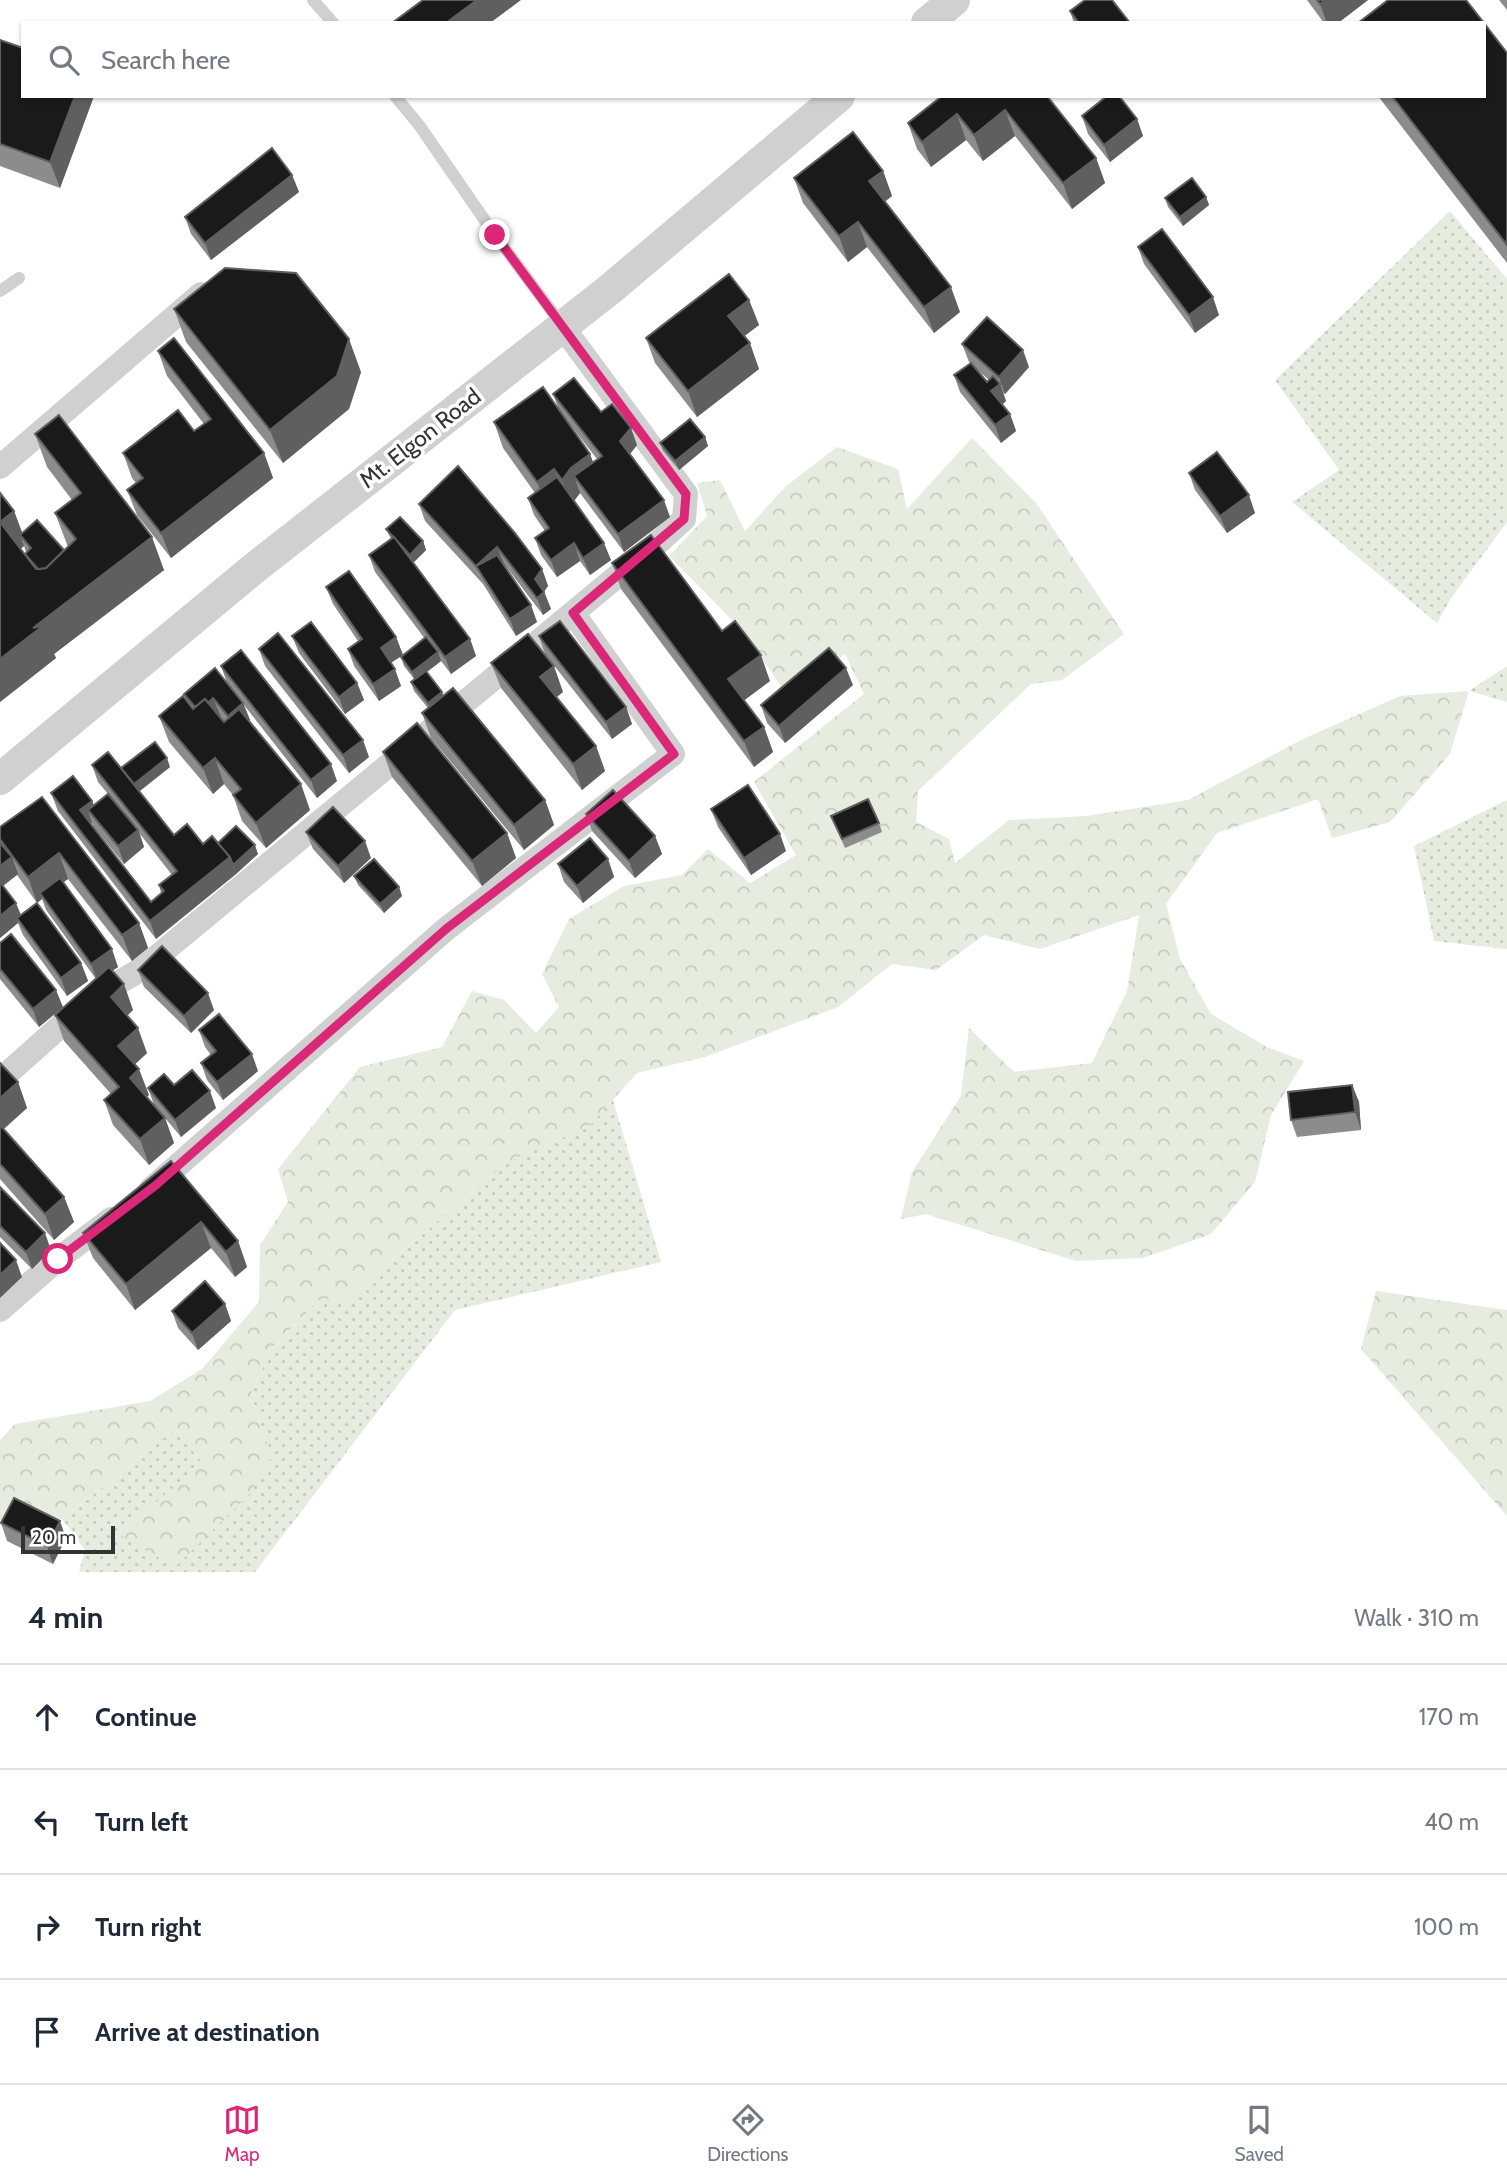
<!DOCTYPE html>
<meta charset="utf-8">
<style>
:root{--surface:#fff;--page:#f6f6f7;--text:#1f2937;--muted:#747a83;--line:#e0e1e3;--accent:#db2777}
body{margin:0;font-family:Cabin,sans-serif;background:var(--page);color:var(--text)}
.scale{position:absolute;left:21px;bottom:18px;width:94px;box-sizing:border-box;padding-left:7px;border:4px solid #333;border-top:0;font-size:19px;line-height:24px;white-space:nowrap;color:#333;-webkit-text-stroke:5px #fff;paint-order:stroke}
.stop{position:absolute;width:21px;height:21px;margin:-16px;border:5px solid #db2777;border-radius:50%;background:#fff}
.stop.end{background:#db2777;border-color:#fff;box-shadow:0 2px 7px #0008}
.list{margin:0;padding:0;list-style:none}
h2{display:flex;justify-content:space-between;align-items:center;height:91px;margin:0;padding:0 28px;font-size:30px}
h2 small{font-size:23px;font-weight:400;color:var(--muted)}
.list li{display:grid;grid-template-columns:46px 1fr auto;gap:21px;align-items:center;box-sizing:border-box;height:105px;padding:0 28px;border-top:2px solid var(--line)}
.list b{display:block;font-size:26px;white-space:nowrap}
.list em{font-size:23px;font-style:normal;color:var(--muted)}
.icon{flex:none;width:38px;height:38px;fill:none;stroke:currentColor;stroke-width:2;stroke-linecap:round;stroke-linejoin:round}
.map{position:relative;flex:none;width:1507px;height:1572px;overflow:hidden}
.search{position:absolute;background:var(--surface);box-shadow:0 2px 5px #0004;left:21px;right:21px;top:21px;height:77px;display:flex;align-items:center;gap:18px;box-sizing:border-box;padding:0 24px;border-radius:0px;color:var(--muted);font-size:26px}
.sheet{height:511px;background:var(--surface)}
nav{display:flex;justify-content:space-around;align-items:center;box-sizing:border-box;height:98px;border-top:2px solid var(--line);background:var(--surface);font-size:19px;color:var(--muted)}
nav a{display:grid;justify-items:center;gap:4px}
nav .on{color:var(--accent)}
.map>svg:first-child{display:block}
.grass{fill:url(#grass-dots)}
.forest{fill:url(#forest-crowns)}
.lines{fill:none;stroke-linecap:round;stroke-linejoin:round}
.service{stroke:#d0d0d0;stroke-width:12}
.minor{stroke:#d0d0d0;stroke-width:24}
.tertiary{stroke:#d0d0d0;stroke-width:32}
.wall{fill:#8c8c8c;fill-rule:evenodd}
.shaded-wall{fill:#5f5f5f}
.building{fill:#1a1a1a;stroke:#5f5f5f;stroke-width:2}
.route{stroke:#db2777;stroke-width:9}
.labels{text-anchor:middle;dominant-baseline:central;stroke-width:7;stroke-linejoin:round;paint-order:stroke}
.street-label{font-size:23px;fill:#333;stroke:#fff}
</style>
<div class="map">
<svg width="1507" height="1572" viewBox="0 0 1507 1572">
<defs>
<pattern id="grass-dots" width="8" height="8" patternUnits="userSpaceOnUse" patternTransform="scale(1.75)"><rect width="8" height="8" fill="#e6ecdf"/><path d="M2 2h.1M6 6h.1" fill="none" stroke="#c6cbc0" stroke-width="1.8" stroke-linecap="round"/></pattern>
<pattern id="forest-crowns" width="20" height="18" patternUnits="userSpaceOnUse" patternTransform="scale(1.75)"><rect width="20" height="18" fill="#e6ecdf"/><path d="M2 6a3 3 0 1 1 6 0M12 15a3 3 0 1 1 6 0" fill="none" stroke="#c6cbc0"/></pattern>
</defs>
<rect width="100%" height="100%" fill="#fff"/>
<g class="grass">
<path d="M1450 211 1507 279V522L1451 598 1437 623 1292 502 1339 470 1275 380Z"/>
<path d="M1507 666V702L1469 691Z"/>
<path d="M1507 800V949L1434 941 1414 846Z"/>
<path d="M613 1100 661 1262 455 1310 255 1572H79L85 1550 62 1519 176 1429 202 1462 272 1456 250 1396 271 1349 319 1299 347 1301 384 1267 506 1163 590 1125Z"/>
</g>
<g class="forest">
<path d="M972 438 1036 503 1124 634 1062 680 1031 684 918 791 916 822 949 839 955 863 1009 820 1087 816 1188 800 1303 739 1400 696 1469 691 1450 754 1390 822 1332 838 1318 799 1217 833 1166 904 1180 959 1211 1014 1267 1047 1304 1061 1271 1115 1255 1182 1211 1234 1143 1258 1076 1261 926 1214 901 1219 912 1172 961 1096 969 1028 1014 1072 1092 1063 1127 991 1139 915 1040 949 984 935 936 970 892 964 838 1007 705 1057 637 1073 590 1125 506 1163 384 1267 347 1301 319 1299 271 1349 250 1396 272 1456 249 1495 175 1567 119 1535 202 1462 176 1429 62 1519 10 1514 0 1525V1440L15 1424 150 1401 202 1369 259 1302 260 1245 288 1202 278 1169 360 1067 442 1047 472 991 504 1000 536 1033 559 1007 542 974 569 919 624 886 682 875 708 849 750 883 796 855 754 782 864 694 845 654 786 693 741 629 669 556 707 516 697 483 720 480 745 531 786 486 837 447 898 469 907 509Z"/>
<path d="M1376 1291 1507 1310V1516L1361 1349Z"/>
</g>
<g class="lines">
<g class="service">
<path d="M313 0 333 23"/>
<path d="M395 96 419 125 495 235 562 325"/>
<path d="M0 291 19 278"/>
</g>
<g class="minor">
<path d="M0 467 201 294"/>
<path d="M0 1080 92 998 142 969 661 540 684 519 686 494 562 326"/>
<path d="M151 1189 446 929 673 754 573 613"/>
<path d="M0 1310 58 1259 111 1219"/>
</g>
<g class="tertiary">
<path d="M927 23 954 0"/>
<path d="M0 779 252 570 609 290 839 96"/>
</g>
</g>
<g class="wall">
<path d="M1307 0H1368L1338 23H1324Z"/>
<path d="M1499 0H1507V10Z"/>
<path d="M1070 11 1130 23H1074Z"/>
<path d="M0 40 23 96H94L60 188 0 166Z"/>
<path d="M1507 53V263L1378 96H1484Z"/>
<path d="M1047 96 1096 158 1105 183 1072 209 1015 136 983 161 966 140 931 167 917 149 908 123Z"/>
<path d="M1082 116 1137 119 1143 136 1110 162 1088 134Z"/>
<path d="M883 171 892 196 885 202 960 312 934 333 867 247 848 262 803 203 794 178Z"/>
<path d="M292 175 299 192 211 260 191 234 185 217Z"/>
<path d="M1206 197 1209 205 1183 226 1168 207 1165 198Z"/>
<path d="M1138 247 1219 315 1195 333 1144 264Z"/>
<path d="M749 300 759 325 744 336 759 369 697 417 655 363 646 338Z"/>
<path d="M174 309 361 372 349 409 283 463 186 342Z"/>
<path d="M962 344 1029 367 1005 394 1003 393 1006 401 1002 405 1010 414 1016 431 1001 443 960 392 954 375 971 364 969 362ZM974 367 989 380 987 382Z"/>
<path d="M158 351 264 453 273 478 171 558 137 515 127 490 136 483 132 478 123 453 194 431 204 424 167 376Z"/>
<path d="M553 394 601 412 637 445 630 454 670 517 624 552 580 493 574 501 611 560 590 575 580 561 557 577 541 555 535 538 545 531 534 515 528 498 535 493 503 448 494 422 559 410ZM565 418 597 459 593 462 590 454Z"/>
<path d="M35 434 164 570 54 654 56 658 0 702 14 511 22 533 64 550 68 547 55 513 72 500 47 467ZM24 546 26 552 25 555 21 549Z"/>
<path d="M705 437 708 446 679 470 663 451 660 443Z"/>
<path d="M1189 473 1255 513 1227 533 1195 490Z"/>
<path d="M419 504 542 569 548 586 544 591 551 609 543 615 504 564 537 622 516 636 483 584 425 521Z"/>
<path d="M386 529 423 541 426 550 413 563 470 639 476 656 451 674 441 661 427 672 442 692 443 696 545 800 554 825 524 850 431 738 422 713 428 708 414 691 411 682 414 679 404 666 401 657 425 639 375 572 369 555 391 539Z"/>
<path d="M612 563 722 631 770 681 744 700 764 727 773 752 754 767 621 589Z"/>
<path d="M326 587 396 637 403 655 391 663 401 686 379 701 354 666 348 649 358 641 333 604Z"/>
<path d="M292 636 357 683 364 700 345 714 299 653Z"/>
<path d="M539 636 626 707 632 724 612 739 545 654Z"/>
<path d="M259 649 369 757 349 773 265 666Z"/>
<path d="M491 663 563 692 557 697 596 746 605 771 582 790 501 688Z"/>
<path d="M221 666 337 781 317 798 244 705 250 720 249 721 310 810 266 848 242 821 233 795 224 784 213 794 169 742 159 716 186 699 184 694 227 683Z"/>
<path d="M853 685 785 743 767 723 761 705Z"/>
<path d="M383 752 507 833 516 858 482 886 392 777Z"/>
<path d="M92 765 121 768 170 767 139 791 174 835 203 844 218 843 258 854 236 874 156 939 58 811 51 793 92 801 94 805 108 794 98 782ZM92 823 94 827 124 864 144 847 140 834 172 875 159 885 161 893 151 902 91 824Z"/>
<path d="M42 797 139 923 148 948 132 961 68 879 63 882 118 967 112 971 133 1010 127 1016 147 1053 135 1064 149 1095 146 1097 154 1105 148 1088 174 1085 216 1108 181 1137 165 1118 174 1143 149 1165 113 1125 104 1100 111 1094 64 1041 55 1015 96 979 46 910 42 899 37 903 17 875 3 886 21 915 81 963 88 981 67 996 23 935 18 923 0 938V827Z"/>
<path d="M711 809 786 851 751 875 718 827Z"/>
<path d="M586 814 655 836 662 854 635 878 592 831Z"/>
<path d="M831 816 879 823 882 832 845 848Z"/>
<path d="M306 832 371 858 344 883 313 849Z"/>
<path d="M608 859 614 877 583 903 564 882 558 864Z"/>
<path d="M354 876 399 887 402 896 384 913 358 885Z"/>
<path d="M0 943 63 1007 39 1027 0 979Z"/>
<path d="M138 970 214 1010 191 1033 144 987Z"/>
<path d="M199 1030 258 1071 223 1100 207 1080 201 1063 211 1055 205 1047Z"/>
<path d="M0 1063 18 1082 27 1108 4 1129 64 1197 74 1222 54 1240 0 1179Z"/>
<path d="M1352 1085 1359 1102 1361 1130 1297 1137 1291 1120Z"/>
<path d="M171 1161 238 1241 247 1267 235 1277 211 1248 135 1310 93 1258 83 1233Z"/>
<path d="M0 1187 51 1250 32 1269 0 1237Z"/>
<path d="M225 1304 231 1321 198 1350 178 1328 172 1311Z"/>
<path d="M1 1523 66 1538 53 1564 7 1541Z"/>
</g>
<g class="shaded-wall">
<path d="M477 0H521L490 23H446Z"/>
<path d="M1325 0H1368L1338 23H1327L1320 4Z"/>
<path d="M75 96H94L60 188 50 162Z"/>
<path d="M1005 110 1015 136 983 161 974 135Z"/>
<path d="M957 114 966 140 931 167 922 142Z"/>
<path d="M1137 119 1143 136 1110 162 1104 145Z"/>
<path d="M1096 158 1105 183 1072 209 1063 183Z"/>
<path d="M883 171 892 196 878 206 869 181Z"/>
<path d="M292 175 299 192 211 260 205 243Z"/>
<path d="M1206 197 1209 205 1183 226 1180 217Z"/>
<path d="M858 222 867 247 848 262 839 236Z"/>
<path d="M951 287 960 312 934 333 924 307Z"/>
<path d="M1213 297 1219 315 1195 333 1189 315Z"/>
<path d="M749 300 759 325 738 341 728 316Z"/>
<path d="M349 339 361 372 349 409 283 463 270 430Z"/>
<path d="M750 343 759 369 697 417 688 391Z"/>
<path d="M1023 350 1029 367 1005 394 999 377Z"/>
<path d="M1000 384 1006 401 998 408 991 391Z"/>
<path d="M1010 414 1016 431 1001 443 995 425Z"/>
<path d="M631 428 637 445 626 459 620 441Z"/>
<path d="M705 437 708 446 679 470 675 461Z"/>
<path d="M264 453 273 478 171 558 161 533Z"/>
<path d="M590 454 599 479 574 476 580 493 571 505 562 480 571 468Z"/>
<path d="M554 469 564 494 546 507 537 482Z"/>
<path d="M1249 495 1255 513 1227 533 1220 516Z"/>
<path d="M664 500 670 517 624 552 618 534Z"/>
<path d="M14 511 25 540 20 535 24 546 12 555 0 522Z"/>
<path d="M152 537 164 570 54 654 56 658 0 702V659L33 628Z"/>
<path d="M423 541 426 550 413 563 410 555Z"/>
<path d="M574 543 580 561 557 577 551 560Z"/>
<path d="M604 543 611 560 590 575 583 558Z"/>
<path d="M497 547 504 564 476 567Z"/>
<path d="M542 569 548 586 544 592 551 609 543 615 537 598 535 579Z"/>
<path d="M531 605 537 622 516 636 510 619Z"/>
<path d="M396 637 403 655 387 665 381 648Z"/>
<path d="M470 639 476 656 451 674 445 657Z"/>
<path d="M438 652 441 661 415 681 412 672Z"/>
<path d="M761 655 770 681 738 705 728 679Z"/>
<path d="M554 666 563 692 550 702 540 677Z"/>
<path d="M846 668 853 685 785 743 779 726Z"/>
<path d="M395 669 401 686 379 701 373 684Z"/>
<path d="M357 683 364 700 345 714 339 697Z"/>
<path d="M442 692 445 701 431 712 428 703Z"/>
<path d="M213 698 220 715 204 728 198 711Z"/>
<path d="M243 703 250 720 234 733 228 716Z"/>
<path d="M626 707 632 724 612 739 606 722Z"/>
<path d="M764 727 773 752 754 767 744 741Z"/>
<path d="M363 740 369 757 349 773 343 755Z"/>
<path d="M596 746 605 771 582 790 573 764Z"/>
<path d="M167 758 170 767 135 795 131 786Z"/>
<path d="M215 758 224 784 213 794 203 768Z"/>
<path d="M331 764 337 781 317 798 311 780Z"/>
<path d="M301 784 310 810 266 848 256 823Z"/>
<path d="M545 800 554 825 524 850 514 825Z"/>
<path d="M92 801 99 818 88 810 92 823 86 827 80 810Z"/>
<path d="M138 830 144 847 124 864 118 846Z"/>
<path d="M507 833 516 858 482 886 472 861Z"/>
<path d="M780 834 786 851 751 875 744 858Z"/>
<path d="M655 836 662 854 635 878 629 861Z"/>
<path d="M365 841 371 858 344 883 338 866Z"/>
<path d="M255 845 258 854 236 874 233 865Z"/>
<path d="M59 853 68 879 43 898 40 893 42 899 37 903 28 877Z"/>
<path d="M12 857 18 874 0 888V866Z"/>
<path d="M230 857 236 874 156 939 150 921Z"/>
<path d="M608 859 614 877 583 903 577 886Z"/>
<path d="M399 887 402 896 384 913 380 904Z"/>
<path d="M16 903 23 920 17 918 18 923 0 938V916Z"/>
<path d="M139 923 148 948 132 961 122 935Z"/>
<path d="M112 949 118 967 97 981 91 964Z"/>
<path d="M81 963 88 981 67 996 61 978Z"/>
<path d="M124 984 133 1010 120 1022 111 997Z"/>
<path d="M56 990 63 1007 39 1027 33 1009Z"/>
<path d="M208 993 214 1010 191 1033 184 1016Z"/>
<path d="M138 1028 147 1053 128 1071 118 1046Z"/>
<path d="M252 1054 258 1071 223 1100 217 1082Z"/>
<path d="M139 1069 149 1095 139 1104 130 1078Z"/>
<path d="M18 1082 27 1108 0 1132V1098Z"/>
<path d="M1352 1085 1359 1102 1361 1130 1355 1112Z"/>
<path d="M210 1091 216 1108 181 1137 175 1120Z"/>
<path d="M165 1118 174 1143 149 1165 140 1139Z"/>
<path d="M64 1197 74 1222 54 1240 45 1214Z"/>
<path d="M201 1222 211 1248 135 1310 126 1284Z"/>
<path d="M45 1233 51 1250 32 1269 26 1252Z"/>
<path d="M238 1241 247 1267 235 1277 226 1252Z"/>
<path d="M16 1260 22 1277 0 1298V1275Z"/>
<path d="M225 1304 231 1321 198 1350 192 1333Z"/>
<path d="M60 1521 66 1538 53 1564 47 1546Z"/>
</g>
<g class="building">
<path d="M423 0H477L446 23H392Z"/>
<path d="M1085 0H1112L1130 23H1079L1070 11Z"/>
<path d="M1317 0H1325L1320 4Z"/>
<path d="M1388 0H1466L1484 23H1358Z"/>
<path d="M1484 23 1507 53V245L1392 96H1484Z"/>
<path d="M0 40 23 48V96H75L50 162 0 144Z"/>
<path d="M942 96H1047L1096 158 1063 183 1005 110 974 135 957 114 922 142 908 123Z"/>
<path d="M1107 96H1119L1137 119 1104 145 1082 116Z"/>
<path d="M853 132 883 171 869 181 951 287 924 307 858 222 839 236 794 178Z"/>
<path d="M272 148 292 175 205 243 185 217Z"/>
<path d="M1192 178 1206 197 1180 217 1165 198Z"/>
<path d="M1162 229 1213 297 1189 315 1138 247Z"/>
<path d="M225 268 296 273 349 339 337 376 270 430 174 309Z"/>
<path d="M729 274 749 300 728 316 750 343 688 391 646 338Z"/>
<path d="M987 317 1023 350 999 377 962 344Z"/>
<path d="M174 338 264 453 161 533 127 490 143 478 123 453 178 410 194 431 211 419 158 351Z"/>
<path d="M971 363 987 382 993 376 1000 384 991 391 1010 414 995 425 954 375Z"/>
<path d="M574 378 601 412 612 404 631 428 620 441 664 500 618 534 574 476 602 456 553 394Z"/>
<path d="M543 387 590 454 571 468 562 480 554 469 537 482 494 422Z"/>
<path d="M59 415 152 537 33 628 44 625 0 659V493L14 511 0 522 36 569 46 568 76 539 55 513 81 493 35 434Z"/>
<path d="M690 419 705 437 675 461 660 443Z"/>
<path d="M1217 452 1249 495 1220 516 1189 473Z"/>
<path d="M458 466 514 532 542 569 535 579 544 592 537 598 497 547 476 566 497 555 531 605 510 619 476 566 419 504Z"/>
<path d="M557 477 604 543 583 558 574 543 551 560 535 538 549 528 528 498Z"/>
<path d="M400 517 423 541 410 555 386 529Z"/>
<path d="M37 520 64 550 46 568 38 569 25 554 31 548 20 535Z"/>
<path d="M651 535 722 631 735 621 761 655 728 679 764 727 744 741 612 563Z"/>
<path d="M394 537 470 639 445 657 369 555Z"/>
<path d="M349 571 396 637 381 648 395 669 373 684 348 649 362 639 326 587Z"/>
<path d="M560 621 626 707 606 722 539 636Z"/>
<path d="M311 622 357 683 339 697 292 636Z"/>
<path d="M278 633 363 740 343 755 259 649Z"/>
<path d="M528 634 554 666 540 677 596 746 573 764 491 663Z"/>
<path d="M426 637 438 652 412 672 401 657Z"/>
<path d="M829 648 846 668 779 726 761 705Z"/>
<path d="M241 650 331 764 311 780 221 666Z"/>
<path d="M215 668 243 703 228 716 213 698 208 703 205 699 195 707 184 694Z"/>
<path d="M426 671 442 692 428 703 411 682Z"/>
<path d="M453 688 545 800 514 825 422 713Z"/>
<path d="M183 696 193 709 205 699 224 722 239 709 301 784 256 823 233 795 241 789 215 758 203 768 159 716Z"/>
<path d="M417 723 507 833 472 861 383 752Z"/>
<path d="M155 742 167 758 134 784 121 768Z"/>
<path d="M108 752 174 835 187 824 203 844 212 836 230 857 150 921 51 793 73 776 92 801 80 810 151 902 164 891 159 885 177 871 92 765Z"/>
<path d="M748 785 780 834 744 858 711 809Z"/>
<path d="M613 790 655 836 629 861 586 814Z"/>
<path d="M108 794 138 830 118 846 88 810Z"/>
<path d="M42 797 139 923 122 935 59 853 28 877 0 839V827Z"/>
<path d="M868 799 879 823 842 839 831 816Z"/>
<path d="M333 807 365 841 338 866 306 832Z"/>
<path d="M236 826 255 845 233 865 230 857 218 843Z"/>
<path d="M590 838 608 859 577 886 558 864Z"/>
<path d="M0 843 12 857 0 866Z"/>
<path d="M374 859 399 887 380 904 354 876Z"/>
<path d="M60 878 112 949 91 964 40 893Z"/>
<path d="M0 882 16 903 0 916Z"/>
<path d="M37 903 81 963 61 978 17 918Z"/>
<path d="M11 934 56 990 33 1009 0 969V943Z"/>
<path d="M162 946 208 993 184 1016 138 970Z"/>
<path d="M109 967 124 984 111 997 138 1028 118 1046 139 1069 130 1078 165 1118 140 1139 104 1100 119 1087 55 1015Z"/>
<path d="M219 1014 252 1054 217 1082 201 1063 216 1051 199 1030Z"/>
<path d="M0 1063 18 1082 0 1098Z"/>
<path d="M192 1070 210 1091 175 1120 148 1088 164 1074 174 1085Z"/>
<path d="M1352 1085 1355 1112 1291 1120 1288 1092Z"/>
<path d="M0 1125 64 1197 45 1214 0 1164Z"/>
<path d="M171 1161 238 1241 226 1252 201 1222 126 1284 83 1233Z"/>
<path d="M0 1187 45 1233 26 1252 0 1226Z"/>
<path d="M0 1243 16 1260 0 1275Z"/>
<path d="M205 1281 225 1304 192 1333 172 1311Z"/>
<path d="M14 1498 60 1521 47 1546 1 1523Z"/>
</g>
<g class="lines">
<path class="route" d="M58 1259 156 1185 446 929 674 754 573 613 684 519 686 494 495 235"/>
</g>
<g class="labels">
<g class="street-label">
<text transform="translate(420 438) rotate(-38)">Mt. Elgon Road</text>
</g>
</g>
</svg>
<div class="scale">20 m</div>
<div class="stop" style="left:58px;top:1259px"></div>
<div class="stop end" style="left:495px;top:235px"></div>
<div class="search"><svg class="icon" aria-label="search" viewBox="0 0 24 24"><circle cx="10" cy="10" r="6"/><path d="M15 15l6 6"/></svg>Search here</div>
</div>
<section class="sheet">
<h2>4 min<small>Walk · 310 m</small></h2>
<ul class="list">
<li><svg class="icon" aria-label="ahead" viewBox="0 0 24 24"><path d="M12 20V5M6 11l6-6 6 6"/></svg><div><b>Continue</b></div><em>170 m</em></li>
<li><svg class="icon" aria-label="left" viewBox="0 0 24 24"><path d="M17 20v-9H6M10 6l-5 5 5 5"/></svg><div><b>Turn left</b></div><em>40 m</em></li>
<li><svg class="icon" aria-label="right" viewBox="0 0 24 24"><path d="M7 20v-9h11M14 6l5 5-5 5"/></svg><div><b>Turn right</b></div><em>100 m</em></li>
<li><svg class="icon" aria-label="arrive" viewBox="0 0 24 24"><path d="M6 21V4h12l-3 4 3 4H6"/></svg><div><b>Arrive at destination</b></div></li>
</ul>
</section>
<nav>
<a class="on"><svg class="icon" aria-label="map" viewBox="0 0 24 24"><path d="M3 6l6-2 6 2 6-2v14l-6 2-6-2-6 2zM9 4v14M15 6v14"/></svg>Map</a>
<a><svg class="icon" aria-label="directions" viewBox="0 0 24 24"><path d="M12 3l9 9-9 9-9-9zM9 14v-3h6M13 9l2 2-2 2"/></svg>Directions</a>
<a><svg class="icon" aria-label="saved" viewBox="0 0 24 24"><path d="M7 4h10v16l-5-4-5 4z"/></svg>Saved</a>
</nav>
